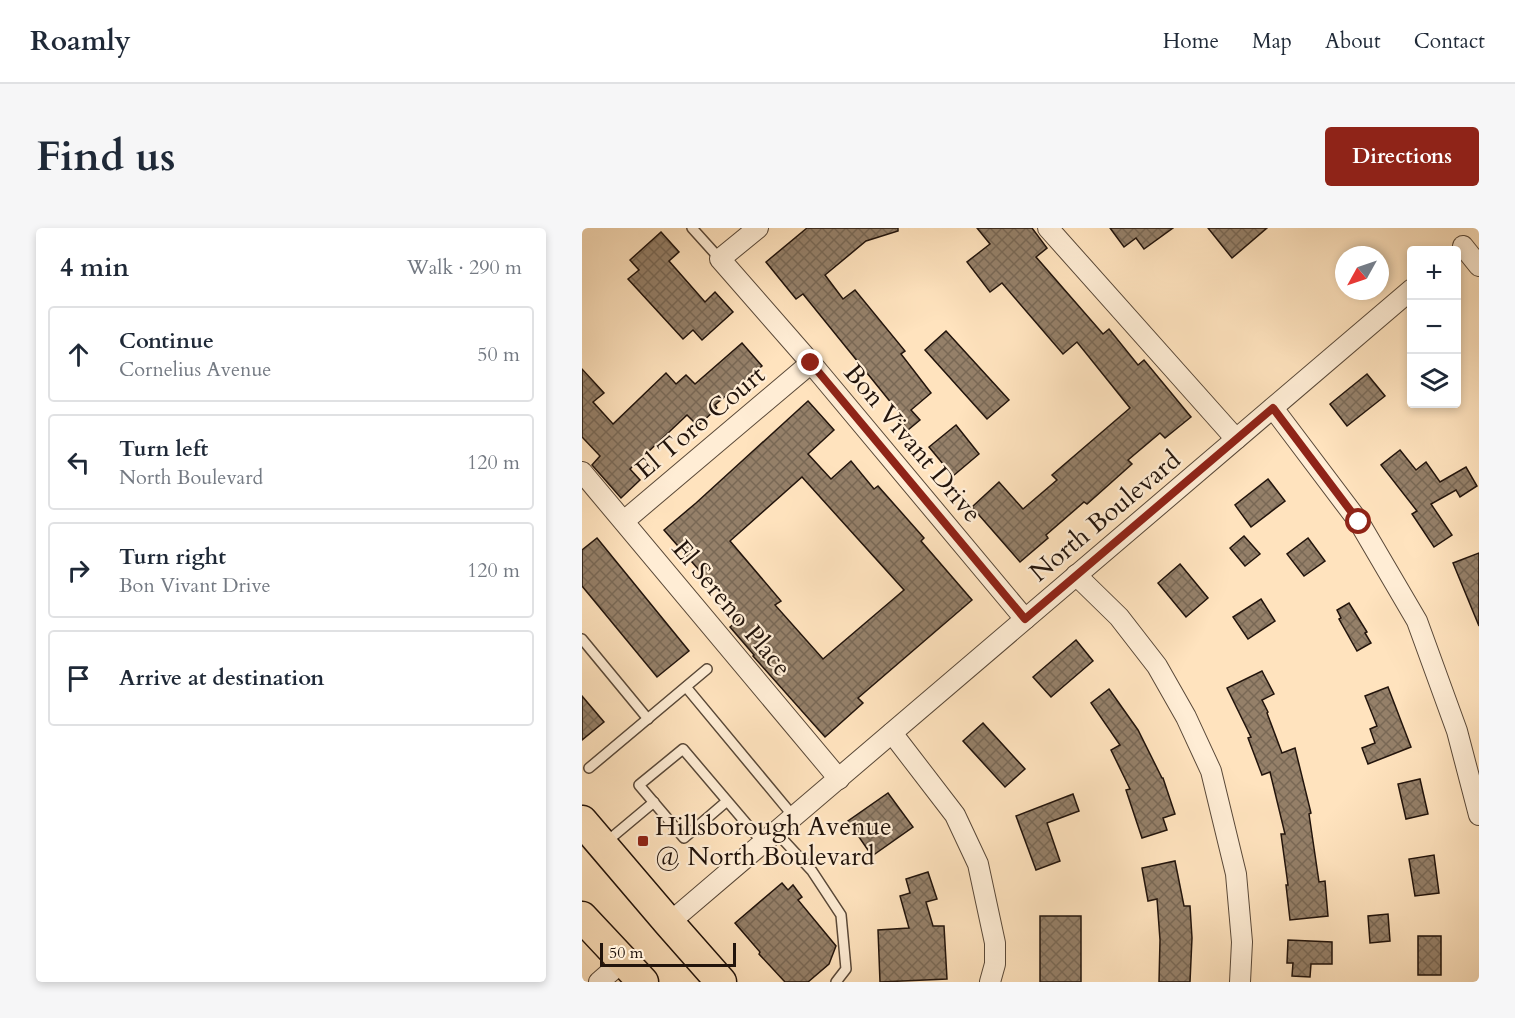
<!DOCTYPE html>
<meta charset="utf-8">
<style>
:root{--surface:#fff;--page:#f6f6f7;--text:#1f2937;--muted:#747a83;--line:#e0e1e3;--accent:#8f2418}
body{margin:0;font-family:Cardo,serif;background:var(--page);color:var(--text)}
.controls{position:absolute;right:18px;top:18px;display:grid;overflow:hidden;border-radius:6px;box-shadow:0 3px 9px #0003}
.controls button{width:54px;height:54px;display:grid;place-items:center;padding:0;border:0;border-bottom:2px solid var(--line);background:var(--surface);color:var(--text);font:30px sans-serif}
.compass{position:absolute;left:753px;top:18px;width:54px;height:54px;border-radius:50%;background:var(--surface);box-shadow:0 3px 9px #0003;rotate:230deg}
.scale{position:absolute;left:18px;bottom:15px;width:136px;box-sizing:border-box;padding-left:6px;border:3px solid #22140c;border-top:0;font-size:16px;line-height:21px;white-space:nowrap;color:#22140c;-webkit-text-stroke:4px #ffedd5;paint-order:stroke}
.stop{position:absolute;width:18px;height:18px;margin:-14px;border:4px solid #8f2418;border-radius:50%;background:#fff}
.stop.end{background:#8f2418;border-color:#fff;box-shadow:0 2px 6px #0008}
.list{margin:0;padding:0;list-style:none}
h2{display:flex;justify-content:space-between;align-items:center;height:78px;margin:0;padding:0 24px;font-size:26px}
h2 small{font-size:20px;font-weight:400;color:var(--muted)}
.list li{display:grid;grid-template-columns:39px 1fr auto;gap:18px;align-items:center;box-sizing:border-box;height:96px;margin:0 12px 12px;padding:0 12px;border:2px solid var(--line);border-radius:6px}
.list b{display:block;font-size:22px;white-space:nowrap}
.list p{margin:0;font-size:20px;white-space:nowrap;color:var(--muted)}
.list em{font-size:20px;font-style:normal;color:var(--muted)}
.icon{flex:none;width:33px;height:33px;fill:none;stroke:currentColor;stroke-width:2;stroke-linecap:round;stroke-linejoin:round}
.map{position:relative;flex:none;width:897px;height:754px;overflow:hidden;border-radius:6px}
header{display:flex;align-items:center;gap:36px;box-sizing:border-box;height:84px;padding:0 30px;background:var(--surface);border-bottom:2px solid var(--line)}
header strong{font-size:28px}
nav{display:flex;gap:33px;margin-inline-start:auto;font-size:21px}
.intro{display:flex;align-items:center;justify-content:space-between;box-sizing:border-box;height:144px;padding:0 36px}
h1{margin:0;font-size:42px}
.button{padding:15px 27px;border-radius:6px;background:var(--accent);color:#fff;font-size:21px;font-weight:700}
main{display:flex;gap:36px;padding:0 36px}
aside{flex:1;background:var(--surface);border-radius:6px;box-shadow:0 3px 9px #0003}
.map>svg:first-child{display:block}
.building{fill:url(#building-cross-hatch);stroke:#22140c;stroke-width:1.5;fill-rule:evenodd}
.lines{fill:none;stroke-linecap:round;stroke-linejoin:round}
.service-casing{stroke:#594838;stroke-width:12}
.minor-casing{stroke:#594838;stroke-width:22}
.primary-casing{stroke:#22140c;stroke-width:33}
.service{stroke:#ffedd5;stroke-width:9}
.minor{stroke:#ffedd5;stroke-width:20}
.primary{stroke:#ffe3be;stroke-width:30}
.route{stroke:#8f2418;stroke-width:8}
.poi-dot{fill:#8f2418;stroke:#ffedd5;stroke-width:2}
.labels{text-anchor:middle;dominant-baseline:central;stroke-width:4.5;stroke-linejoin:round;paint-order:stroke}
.street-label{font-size:26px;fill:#22140c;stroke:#ffedd5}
.poi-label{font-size:26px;fill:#22140c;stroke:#ffedd5;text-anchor:start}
</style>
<header>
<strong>Roamly</strong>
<nav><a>Home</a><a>Map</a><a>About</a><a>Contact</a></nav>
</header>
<div class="intro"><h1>Find us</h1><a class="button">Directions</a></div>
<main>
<aside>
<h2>4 min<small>Walk · 290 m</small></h2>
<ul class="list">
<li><svg class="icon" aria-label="ahead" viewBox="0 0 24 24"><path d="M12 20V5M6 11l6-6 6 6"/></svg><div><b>Continue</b><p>Cornelius Avenue</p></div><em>50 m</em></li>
<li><svg class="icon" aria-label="left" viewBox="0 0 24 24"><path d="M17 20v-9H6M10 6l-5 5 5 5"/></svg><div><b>Turn left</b><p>North Boulevard</p></div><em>120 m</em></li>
<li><svg class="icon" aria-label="right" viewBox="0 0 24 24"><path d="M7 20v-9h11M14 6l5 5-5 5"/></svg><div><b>Turn right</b><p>Bon Vivant Drive</p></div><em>120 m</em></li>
<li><svg class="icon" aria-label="arrive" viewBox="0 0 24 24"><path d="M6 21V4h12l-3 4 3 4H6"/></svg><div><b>Arrive at destination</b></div></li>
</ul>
</aside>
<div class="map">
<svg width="897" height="754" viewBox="0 0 897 754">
<defs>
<pattern id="building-cross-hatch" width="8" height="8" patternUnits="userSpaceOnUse" patternTransform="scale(1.5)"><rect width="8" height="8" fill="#958069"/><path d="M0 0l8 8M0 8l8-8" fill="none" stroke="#796855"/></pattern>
</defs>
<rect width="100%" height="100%" fill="#ffe3be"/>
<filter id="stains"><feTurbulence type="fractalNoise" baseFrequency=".00333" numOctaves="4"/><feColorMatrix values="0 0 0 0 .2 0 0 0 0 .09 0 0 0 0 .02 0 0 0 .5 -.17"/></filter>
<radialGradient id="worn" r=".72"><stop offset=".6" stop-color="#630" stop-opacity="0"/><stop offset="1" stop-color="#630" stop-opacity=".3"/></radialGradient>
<g class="building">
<path d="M225 0H316V3L284 13 243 47 261 71 273 62 323 123 319 126 349 165 329 182 338 192 326 202 316 190 319 187 221 66 214 71 184 34Z"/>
<path d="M395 0H450L465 20 454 29 521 106 527 101 556 137 562 132 609 189 583 210 578 205 546 232 550 236 505 276 502 274 464 307 466 310 438 334 390 279 417 254 441 281 475 252 470 247 548 180 495 114 481 126 420 55 408 64 385 34 408 16Z"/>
<path d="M528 0H591L562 21 554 10 542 19Z"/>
<path d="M626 0H685L650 30Z"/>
<path d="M79 4 97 24 87 33 123 74 133 64 151 84 120 112 111 102 101 111 46 51 57 42 48 32Z"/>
<path d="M364 103 427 172 405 191 343 122Z"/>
<path d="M160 115 180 138 133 177 135 180 116 198 105 187 48 241 58 252 39 270 10 237 18 228 0 209V141L22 165 11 174 31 196 84 145 94 156 104 147 113 156Z"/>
<path d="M785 146 803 168 765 198 748 176Z"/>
<path d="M226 173 252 202 226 226 249 251 269 233 292 261 296 258 342 310 339 313 390 372 276 470 281 475 243 509 171 428 172 427 148 399 159 390 82 302 114 275ZM220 249 322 362 241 431 193 377 199 373 148 313Z"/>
<path d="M374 197 397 226 371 248 347 219Z"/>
<path d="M818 222 834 242 844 234 858 254 884 239 895 258 878 269 874 262 849 276 870 307 852 319 830 286 835 283 799 237Z"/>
<path d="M686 251 703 273 669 299 653 277Z"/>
<path d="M662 308 678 326 663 338 648 320Z"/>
<path d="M15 310 107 423 75 449 0 358V322Z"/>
<path d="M726 310 743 333 722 348 705 326Z"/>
<path d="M897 325V398L871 335Z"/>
<path d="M598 336 626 370 604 389 576 355Z"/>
<path d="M679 371 693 393 666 411 651 389Z"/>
<path d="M767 375 785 404 783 405 789 415 775 423 757 391 759 390 755 382Z"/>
<path d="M494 412 511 433 469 469 451 449Z"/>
<path d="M680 443 692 466 680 472 686 484 685 485 700 525 713 520 729 585 727 586 737 654 743 653 746 688 708 692 704 657H706L699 606H703L688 544 680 547 666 510 669 509 645 460Z"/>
<path d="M806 459 829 519 786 536 780 520 793 515 788 501 795 498 783 468Z"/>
<path d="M527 461 556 502 580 550H581L593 586 581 590 585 602 560 610 544 562 548 561 529 522 538 517 509 475Z"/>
<path d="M0 468 22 494 0 512Z"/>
<path d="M401 495 443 541 423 559 381 513Z"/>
<path d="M838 551 846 586 824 591 816 556Z"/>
<path d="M306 565 331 599 290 628 266 593Z"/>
<path d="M491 566 497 583 465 595 478 633 454 642 434 588Z"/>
<path d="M852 627 857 665 833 668 827 631Z"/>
<path d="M593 633 602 678H608L610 710 608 754H577L578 712 575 671 566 673 560 640Z"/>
<path d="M346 644 355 671 344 674 351 698H362L365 751 298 754 296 702 327 700 318 668 328 665 324 651Z"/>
<path d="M200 655 206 662 211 657 220 669 216 672 254 718 247 736 226 754H203L177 726 178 724 153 695Z"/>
<path d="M806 686 808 713 788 715 786 688Z"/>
<rect x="458" y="688" width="41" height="66"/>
<rect x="836" y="708" width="23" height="39"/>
<path d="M706 712 750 714V736H729L728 749 710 748 711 735H705Z"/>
</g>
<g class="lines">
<g class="service-casing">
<g id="service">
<path d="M110 0 138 31"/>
<path d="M0 411 66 491"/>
<path d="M104 459 212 589"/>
<path d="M7 540 125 441"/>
<path d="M145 573 102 610 57 557 101 521 181 615"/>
<path d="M194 604 230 643 259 687 264 741 254 754"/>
<path d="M23 615 72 574"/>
</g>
</g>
<g class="minor-casing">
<g id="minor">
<path d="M176 0 138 31 229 135 443 391"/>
<path d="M466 0 654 211"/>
<path d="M881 18 897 38"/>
<path d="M691 180 777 294 835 393 875 503 897 587"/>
<path d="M0 244 257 551"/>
<path d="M42 293 229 135"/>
<path d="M494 347 537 389 575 438 604 489 629 543 654 646 660 714 658 754"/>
<path d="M310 505 373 587 396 636 413 715V736L408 754"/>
<path d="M87 695 830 61"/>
<path d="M17 754 41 733"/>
</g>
</g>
<g class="primary-casing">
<g id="primary">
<path d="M0 593 87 695 139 754"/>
<path d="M0 689 61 754"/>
</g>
</g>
<use href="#service" class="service"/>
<use href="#minor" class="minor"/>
<use href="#primary" class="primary"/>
</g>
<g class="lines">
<path class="route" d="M229 135 443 391 691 180 777 294"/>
</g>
<rect class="poi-dot" x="55" y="607" width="12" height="12" rx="3"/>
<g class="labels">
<g class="street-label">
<text transform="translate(118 194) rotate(-40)">El Toro Court</text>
<text transform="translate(331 215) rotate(50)">Bon Vivant Drive</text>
<text transform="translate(523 288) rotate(-40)">North Boulevard</text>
<text transform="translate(150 380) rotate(50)">El Sereno Place</text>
</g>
<g class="poi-label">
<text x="73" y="598">Hillsborough Avenue<tspan x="73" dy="30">@ North Boulevard</tspan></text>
</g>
</g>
<rect width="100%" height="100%" filter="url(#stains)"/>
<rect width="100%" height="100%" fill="url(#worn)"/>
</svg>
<div class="controls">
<button>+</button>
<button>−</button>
<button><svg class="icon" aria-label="layers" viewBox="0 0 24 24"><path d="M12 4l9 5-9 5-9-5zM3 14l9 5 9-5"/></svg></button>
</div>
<svg class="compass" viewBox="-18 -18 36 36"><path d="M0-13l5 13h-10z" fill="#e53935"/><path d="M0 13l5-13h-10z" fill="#747a83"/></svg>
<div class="scale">50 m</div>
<div class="stop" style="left:777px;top:294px"></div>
<div class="stop end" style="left:229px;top:135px"></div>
</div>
</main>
